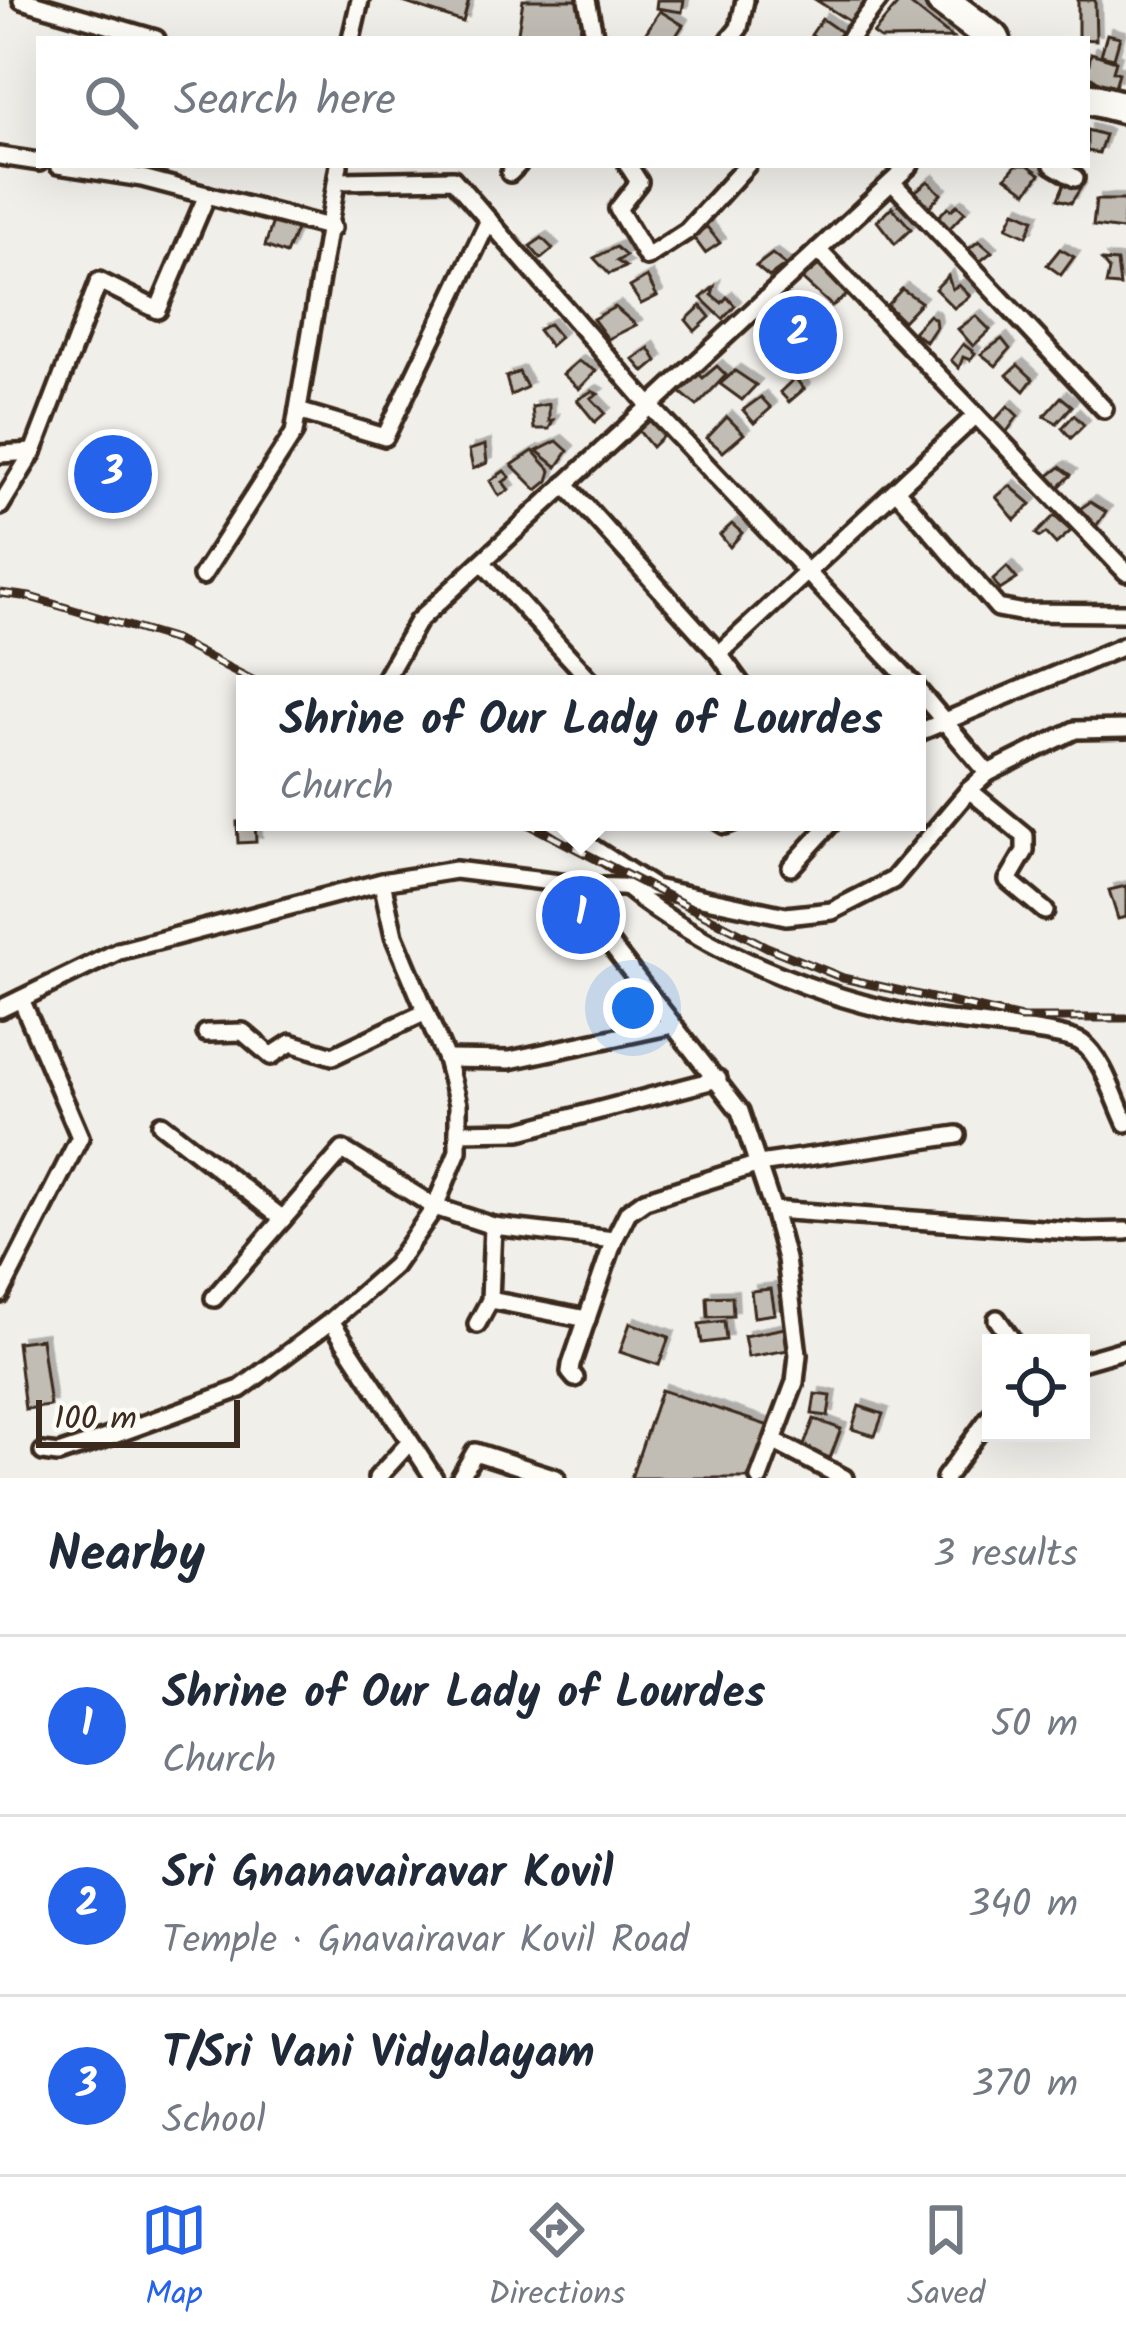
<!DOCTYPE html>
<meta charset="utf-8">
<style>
:root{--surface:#fff;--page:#f6f6f7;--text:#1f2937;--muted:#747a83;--line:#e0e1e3;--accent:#2563eb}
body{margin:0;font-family:Kalam,sans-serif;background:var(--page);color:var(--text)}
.controls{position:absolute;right:36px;bottom:36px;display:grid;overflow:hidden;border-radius:0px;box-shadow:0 12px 48px #0002}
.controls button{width:108px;height:108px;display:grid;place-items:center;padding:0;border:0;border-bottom:3px solid var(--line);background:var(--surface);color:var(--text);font:60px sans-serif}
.scale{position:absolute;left:36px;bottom:30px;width:204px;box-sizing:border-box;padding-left:12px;border:6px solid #3b2a1e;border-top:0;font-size:33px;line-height:42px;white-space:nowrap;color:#3b2a1e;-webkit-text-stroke:9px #fdfcf7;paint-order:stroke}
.you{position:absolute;left:633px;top:1008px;width:42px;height:42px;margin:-30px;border:9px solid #fff;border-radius:50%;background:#1a73e8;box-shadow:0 0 0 18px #1a73e833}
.badge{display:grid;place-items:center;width:78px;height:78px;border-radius:50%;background:var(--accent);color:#fff;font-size:39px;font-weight:700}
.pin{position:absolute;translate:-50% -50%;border:6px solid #fff;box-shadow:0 3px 12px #0006}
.popup{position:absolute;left:236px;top:675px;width:690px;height:156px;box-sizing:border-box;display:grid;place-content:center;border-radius:0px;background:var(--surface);filter:drop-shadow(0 3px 9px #0005);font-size:39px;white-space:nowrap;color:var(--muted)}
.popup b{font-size:45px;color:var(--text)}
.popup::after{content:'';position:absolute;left:50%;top:100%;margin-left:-24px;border:24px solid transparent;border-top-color:var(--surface)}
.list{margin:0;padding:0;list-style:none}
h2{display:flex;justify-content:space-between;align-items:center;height:156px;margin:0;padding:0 48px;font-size:51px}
h2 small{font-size:39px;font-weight:400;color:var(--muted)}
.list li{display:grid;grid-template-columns:78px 1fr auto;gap:36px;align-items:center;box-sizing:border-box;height:180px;padding:0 48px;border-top:3px solid var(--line)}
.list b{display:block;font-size:45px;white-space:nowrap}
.list p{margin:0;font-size:39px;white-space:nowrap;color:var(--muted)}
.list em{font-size:39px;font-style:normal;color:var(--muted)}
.icon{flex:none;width:66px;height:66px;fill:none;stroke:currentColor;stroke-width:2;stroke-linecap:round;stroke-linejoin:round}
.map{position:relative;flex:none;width:1126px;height:1478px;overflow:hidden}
.search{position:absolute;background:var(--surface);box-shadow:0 12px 48px #0002;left:36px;right:36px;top:36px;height:132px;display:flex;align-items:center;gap:30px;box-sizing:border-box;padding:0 42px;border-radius:0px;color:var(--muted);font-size:45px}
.sheet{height:696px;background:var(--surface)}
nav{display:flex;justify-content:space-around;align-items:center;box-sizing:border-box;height:168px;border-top:3px solid var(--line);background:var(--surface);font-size:33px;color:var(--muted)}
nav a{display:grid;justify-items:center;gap:6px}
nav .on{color:var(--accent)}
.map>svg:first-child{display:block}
.building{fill:#c1bcb4;stroke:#3b2a1e;stroke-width:3;filter:url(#shadow)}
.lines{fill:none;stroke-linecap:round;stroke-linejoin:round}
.street-casing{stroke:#3b2a1e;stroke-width:24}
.highway-casing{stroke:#3b2a1e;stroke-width:39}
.street{stroke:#fdfcf7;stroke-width:15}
.highway{stroke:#fdfcf7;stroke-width:30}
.rail-casing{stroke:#3b2a1e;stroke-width:9}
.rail{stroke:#fdfcf7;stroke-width:4.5;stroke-dasharray:14;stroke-linecap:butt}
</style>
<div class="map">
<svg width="1126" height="1478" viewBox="0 0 1126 1478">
<defs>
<filter id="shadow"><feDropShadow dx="5.5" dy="-5.5" stdDeviation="0" flood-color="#0004"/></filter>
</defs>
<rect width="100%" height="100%" fill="#f1efea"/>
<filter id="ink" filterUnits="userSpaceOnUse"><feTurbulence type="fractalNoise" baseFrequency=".00833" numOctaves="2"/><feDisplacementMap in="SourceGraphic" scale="24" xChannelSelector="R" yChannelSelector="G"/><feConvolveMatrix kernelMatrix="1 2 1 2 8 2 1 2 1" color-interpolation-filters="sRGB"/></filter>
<g filter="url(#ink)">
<g class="building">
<path d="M397 0H469L463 22Z"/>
<path d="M523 0H584L579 39H517Z"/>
<path d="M657 0H684L682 12 656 8Z"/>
<path d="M816 0H874L855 25Z"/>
<path d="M901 0H905L953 38 880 39 873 34Z"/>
<path d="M1078 0H1095L1096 40 1078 39Z"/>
<path d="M660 11 683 25 674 39H652L645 34Z"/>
<path d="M822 19 841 32 836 39H817L811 35Z"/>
<path d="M1107 34 1120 37 1114 58 1101 55Z"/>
<path d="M1091 53 1116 61 1113 71 1119 73 1115 86 1109 84 1107 91 1098 88 1099 82 1087 74Z"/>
<path d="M1087 130 1105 135 1099 153 1087 151Z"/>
<path d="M1016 165H1028L1040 174 1027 192 1006 177Z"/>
<path d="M928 181 941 194 927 209 912 194Z"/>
<path d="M1065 182 1080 189 1071 203 1058 199Z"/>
<path d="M1096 200H1125L1123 230 1093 226Z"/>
<path d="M957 205 965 212 947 231 937 218 948 207 951 210Z"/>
<path d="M892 207 911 229 895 244 877 221Z"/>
<path d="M1015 211 1034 219 1027 236 1007 227Z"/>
<path d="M274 218 300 220 286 254 265 246Z"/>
<path d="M707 227 720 243 705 253 692 235Z"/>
<path d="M542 238 553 249 541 259 530 246Z"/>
<path d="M979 241 992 252 978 263 966 251Z"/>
<path d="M616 247 626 256 617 261 626 267 609 274 594 258Z"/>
<path d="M1060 249 1074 257 1061 275 1047 265Z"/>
<path d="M772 254 786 265 769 277 756 266Z"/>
<path d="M1102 261 1117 262 1120 286 1106 285 1109 270Z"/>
<path d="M821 263 850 293 832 306 802 279Z"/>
<path d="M948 276 952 289 959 285 970 296 954 308 935 289Z"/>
<path d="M647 277 657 296 641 304 630 287Z"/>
<path d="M714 287 712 295 722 303 727 297 735 306 723 319 701 298Z"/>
<path d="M902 289 921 302 903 321 887 305Z"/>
<path d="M701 306 710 317 695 331 686 320Z"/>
<path d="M615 307 636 325 608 339 593 319Z"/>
<path d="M929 315 935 319 936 327 926 342 913 332Z"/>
<path d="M976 316 990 330 973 346 958 329Z"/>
<path d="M549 324 560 337 550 346 538 330Z"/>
<path d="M1002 339 1010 349 996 366 981 354Z"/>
<path d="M963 344 975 353 970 360 963 357 959 368 951 360Z"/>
<path d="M649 348 657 361 644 372 633 359Z"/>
<path d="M578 361 596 371 579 389 563 374Z"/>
<path d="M1018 365 1033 379 1024 391 1007 375Z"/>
<path d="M717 366 726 375 697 406 680 392 699 374 703 378Z"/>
<path d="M735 371 756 385 742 400 720 384Z"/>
<path d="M519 372 527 387 511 395 506 377Z"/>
<path d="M795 378 804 389 789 402 780 392Z"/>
<path d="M592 391 598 394 591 398 605 413 595 422 577 400Z"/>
<path d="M761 397 771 408 754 423 743 410Z"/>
<path d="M1061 397 1072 406 1057 423 1044 416Z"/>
<path d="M549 404V421L553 420 549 429H534L532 407Z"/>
<path d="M1008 406 1018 416 1006 433 994 421Z"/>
<path d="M1074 415 1084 425 1071 438 1062 428Z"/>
<path d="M655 416 668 431 652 447 638 430Z"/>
<path d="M727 417 744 434 723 452 707 438Z"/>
<path d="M557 441 568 451 557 467 537 451Z"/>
<path d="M485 445 487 463 473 469 469 450Z"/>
<path d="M533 451 551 471 548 481 537 490 512 465Z"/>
<path d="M1060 467 1071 475 1057 489 1047 477Z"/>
<path d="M504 471 510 477 503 482 509 490 499 496 490 481Z"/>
<path d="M1010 486 1031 504 1015 520 996 497Z"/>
<path d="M1090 502 1106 512 1094 529 1078 510Z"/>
<path d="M1054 516 1071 531 1056 544 1046 533 1040 537 1036 534Z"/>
<path d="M732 524 742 533 730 547 720 535Z"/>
<path d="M1007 567 1017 579 1000 590 993 580Z"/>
<path d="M237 822H255L256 842 238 843Z"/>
<path d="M1126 886V917L1118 919 1109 890Z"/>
<path d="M771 1289 775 1314 754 1317 751 1291Z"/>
<path d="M732 1296 733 1316 708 1317 707 1297Z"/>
<path d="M724 1321 726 1340 702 1343 699 1324Z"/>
<path d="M630 1323 669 1337 659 1365 620 1352Z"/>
<path d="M790 1327 794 1349 748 1357 744 1336Z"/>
<path d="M41 1339 50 1406 25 1409 17 1342Z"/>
<path d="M661 1390 778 1429 761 1478H631Z"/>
<path d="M815 1394 831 1396 828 1416 812 1414Z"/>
<path d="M859 1406 883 1414 875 1436 852 1429Z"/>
<path d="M814 1419 841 1429 830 1458 803 1448Z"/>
</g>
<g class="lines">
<g class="street-casing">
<g id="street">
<path d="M22 0 156 39"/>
<path d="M587 0 595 39"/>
<path d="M351 39 360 0"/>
<path d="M730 39 739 28 745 0"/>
<path d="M849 39 879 0"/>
<path d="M0 156 39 162"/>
<path d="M58 165 142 178 332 228"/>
<path d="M628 165 639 182 618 209 647 257 687 231 747 165"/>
<path d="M1053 165 1075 178"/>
<path d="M510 173 518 165"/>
<path d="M338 181 453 179 650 406 913 684"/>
<path d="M892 182 1104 409"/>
<path d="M818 250 1126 572"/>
<path d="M298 411 385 437 489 220"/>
<path d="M0 454 33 452"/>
<path d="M565 484 719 654 741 684"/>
<path d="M896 490 998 608 1019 612 1126 613"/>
<path d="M0 506 33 452 99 281 158 310 207 195"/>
<path d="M482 562 594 684"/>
<path d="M202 576 294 433 339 165"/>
<path d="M719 654 976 415"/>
<path d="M382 684 418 621 910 165"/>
<path d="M917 689 988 773"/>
<path d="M917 733 1126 645"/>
<path d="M969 790 1025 836V851L1008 880 1045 911"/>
<path d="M553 822 653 887"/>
<path d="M720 822 725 825 733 822"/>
<path d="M791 867 832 822"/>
<path d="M584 886 607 940 740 1111 773 1210 786 1259 798 1355 795 1382 759 1478"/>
<path d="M627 888C704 951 822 999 919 1016 949 1022 1064 1030 1082 1043 1103 1058 1115 1100 1126 1123"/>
<path d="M0 1009 119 951 382 882"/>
<path d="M206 1033 243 1032 271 1056 291 1043 333 1056 426 1012"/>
<path d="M446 1059 510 1060 673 1025"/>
<path d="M161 1124 283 1219"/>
<path d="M458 1132 520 1131 718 1079"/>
<path d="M773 1210 1085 1232 1126 1231"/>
<path d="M0 1294 80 1137 21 999"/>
<path d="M214 1298 343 1150 435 1207 493 1226 614 1240"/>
<path d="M490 1300 587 1319"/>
<path d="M997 1319 1014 1343"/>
<path d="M331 1321 434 1478"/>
<path d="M477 1324 490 1300 493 1226"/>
<path d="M1081 1362 1126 1349"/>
<path d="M575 1378 570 1372 571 1365 614 1240 628 1212 645 1200 759 1164 957 1135"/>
<path d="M775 1442 844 1478"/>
<path d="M43 1452 58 1454 103 1439 240 1389 331 1321 394 1266 435 1207 458 1151V1104L446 1059 394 936 382 882 455 870 584 886 655 888 786 916 832 911 893 880 969 790 988 773 1075 730 1126 729"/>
<path d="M377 1478 408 1444"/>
<path d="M460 1478 475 1452 556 1478"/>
<path d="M945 1478 991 1415"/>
</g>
</g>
<g class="highway-casing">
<g id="highway">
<path d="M942 0 994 39"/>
<path d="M1087 98 1126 108"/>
</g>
</g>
<use href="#street" class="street"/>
<use href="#highway" class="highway"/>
<g class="rail-casing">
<g id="rail">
<path d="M0 593 30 597 175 640 260 684"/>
<path d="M524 822 767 947 843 978 1021 1018H1126"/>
</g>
</g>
<use href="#rail" class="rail"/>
</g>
</g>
</svg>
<div class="controls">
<button><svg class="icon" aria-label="locate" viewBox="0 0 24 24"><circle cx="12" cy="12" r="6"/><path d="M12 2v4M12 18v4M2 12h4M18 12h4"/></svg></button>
</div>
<div class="scale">100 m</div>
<div class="you"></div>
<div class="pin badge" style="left:581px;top:915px">1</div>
<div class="popup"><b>Shrine of Our Lady of Lourdes</b>Church</div>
<div class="pin badge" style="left:798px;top:335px">2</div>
<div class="pin badge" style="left:113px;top:474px">3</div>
<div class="search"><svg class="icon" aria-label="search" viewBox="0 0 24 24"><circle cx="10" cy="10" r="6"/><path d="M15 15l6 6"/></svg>Search here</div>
</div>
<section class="sheet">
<h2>Nearby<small>3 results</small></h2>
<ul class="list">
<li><span class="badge">1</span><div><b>Shrine of Our Lady of Lourdes</b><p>Church</p></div><em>50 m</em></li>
<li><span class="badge">2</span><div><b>Sri Gnanavairavar Kovil</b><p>Temple · Gnavairavar Kovil Road</p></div><em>340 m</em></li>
<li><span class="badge">3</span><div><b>T/Sri Vani Vidyalayam</b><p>School</p></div><em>370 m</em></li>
</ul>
</section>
<nav>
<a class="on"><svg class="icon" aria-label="map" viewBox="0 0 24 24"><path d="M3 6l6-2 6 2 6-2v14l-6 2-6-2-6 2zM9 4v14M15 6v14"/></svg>Map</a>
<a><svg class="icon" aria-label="directions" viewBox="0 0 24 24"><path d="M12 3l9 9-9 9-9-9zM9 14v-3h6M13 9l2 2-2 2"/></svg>Directions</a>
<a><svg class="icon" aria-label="saved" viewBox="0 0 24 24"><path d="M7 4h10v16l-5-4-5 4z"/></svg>Saved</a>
</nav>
